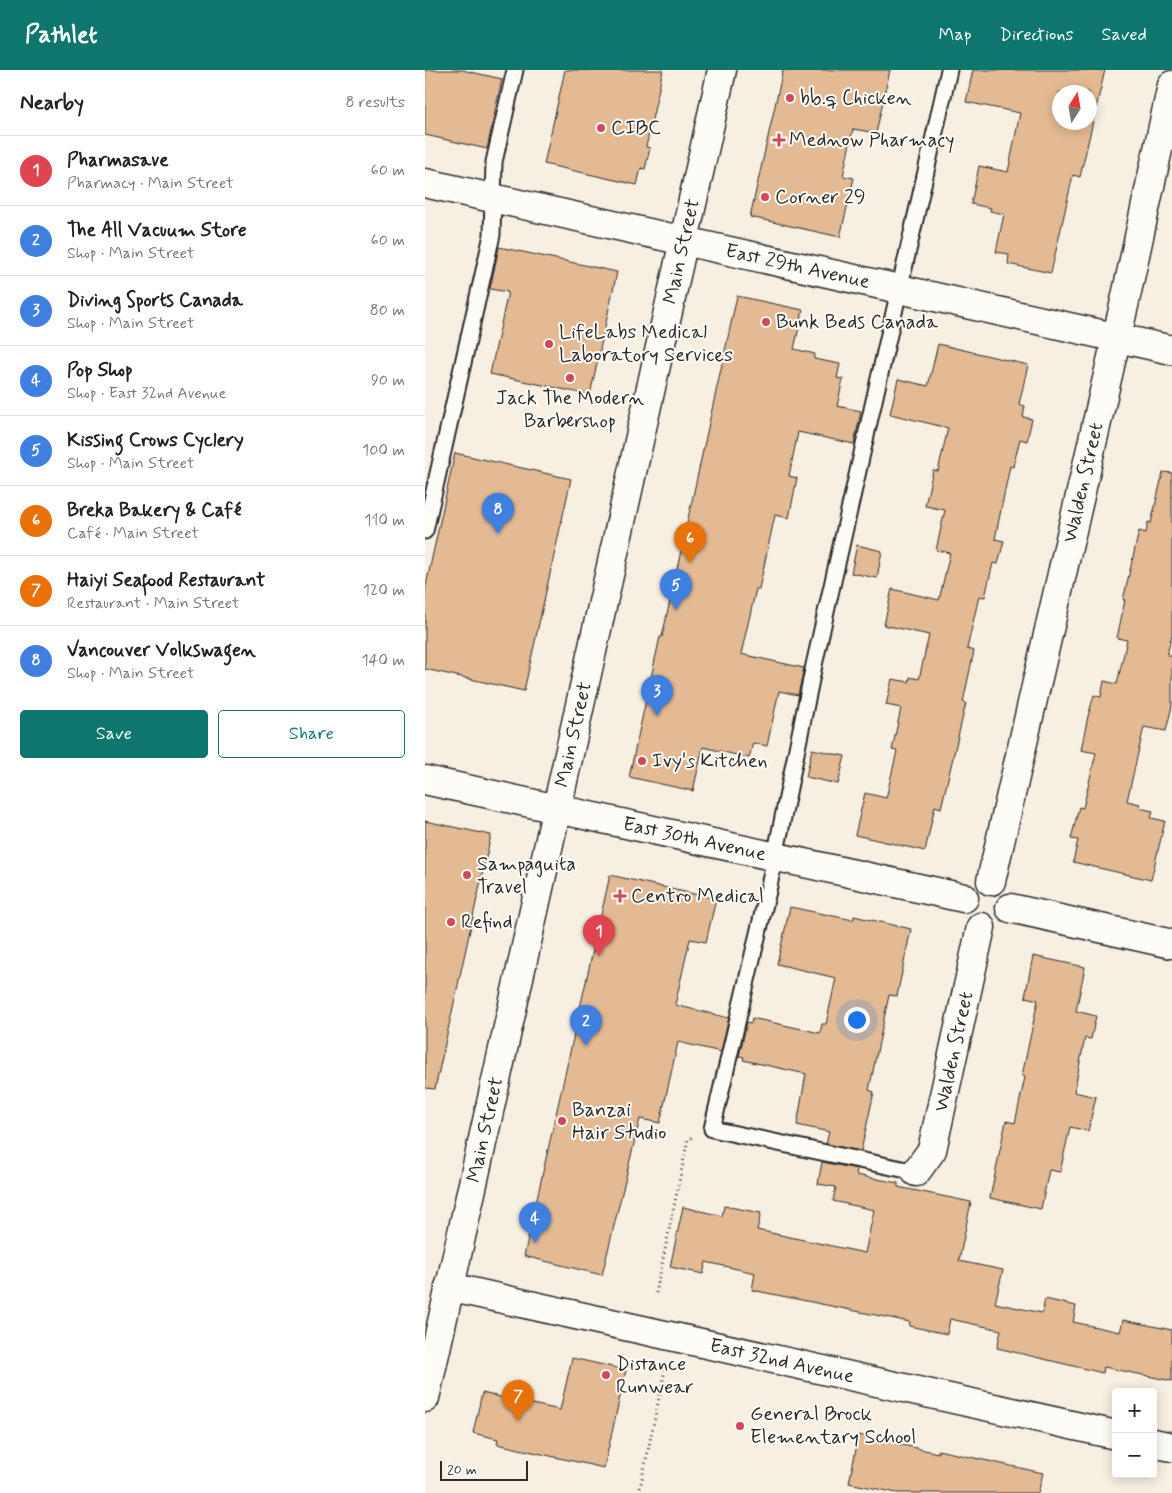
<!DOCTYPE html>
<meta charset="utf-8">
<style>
:root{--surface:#fff;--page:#f6f6f6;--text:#222;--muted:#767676;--line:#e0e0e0;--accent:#0f766e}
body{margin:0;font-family:Mynerve,sans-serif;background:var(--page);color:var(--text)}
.controls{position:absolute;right:15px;bottom:15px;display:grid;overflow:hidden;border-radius:5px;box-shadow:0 2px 12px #0003}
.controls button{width:45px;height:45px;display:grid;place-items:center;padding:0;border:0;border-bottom:1px solid var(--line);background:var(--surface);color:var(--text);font:25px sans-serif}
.compass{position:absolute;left:627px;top:15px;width:45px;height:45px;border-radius:50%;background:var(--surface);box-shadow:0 2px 12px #0003;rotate:11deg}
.scale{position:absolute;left:15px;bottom:12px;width:88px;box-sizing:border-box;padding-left:5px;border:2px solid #2b2b2b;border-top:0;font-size:14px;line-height:18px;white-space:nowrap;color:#2b2b2b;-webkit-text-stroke:4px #fdfcf7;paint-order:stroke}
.you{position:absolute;left:431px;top:949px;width:18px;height:18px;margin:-12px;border:4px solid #fff;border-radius:50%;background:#1a73e8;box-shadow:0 0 0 8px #1a73e833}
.badge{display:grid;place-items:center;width:32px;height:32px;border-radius:50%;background:var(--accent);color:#fff;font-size:16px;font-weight:700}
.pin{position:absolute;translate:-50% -41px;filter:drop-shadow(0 1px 2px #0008)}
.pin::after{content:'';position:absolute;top:26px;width:18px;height:15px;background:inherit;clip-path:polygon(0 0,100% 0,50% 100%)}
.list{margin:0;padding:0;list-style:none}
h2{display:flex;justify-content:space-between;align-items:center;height:65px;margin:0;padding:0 20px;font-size:21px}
h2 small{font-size:16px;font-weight:400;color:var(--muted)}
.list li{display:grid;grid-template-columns:32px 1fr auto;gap:15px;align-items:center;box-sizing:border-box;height:70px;padding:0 20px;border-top:1px solid var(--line)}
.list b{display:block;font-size:19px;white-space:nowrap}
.list p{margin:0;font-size:16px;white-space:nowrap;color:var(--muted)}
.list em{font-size:16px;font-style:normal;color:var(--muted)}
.actions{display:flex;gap:10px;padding:15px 20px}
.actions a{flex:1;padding:11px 0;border:1px solid var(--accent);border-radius:5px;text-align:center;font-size:18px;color:var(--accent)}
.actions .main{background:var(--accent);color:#fff}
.map{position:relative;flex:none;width:747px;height:1423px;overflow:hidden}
header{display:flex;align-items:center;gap:30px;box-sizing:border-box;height:70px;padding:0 25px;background:var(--accent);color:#fff}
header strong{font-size:24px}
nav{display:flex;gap:28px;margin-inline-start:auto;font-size:18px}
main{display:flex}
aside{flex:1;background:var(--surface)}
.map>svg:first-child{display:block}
.building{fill:#e3ba93;stroke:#2b2b2b;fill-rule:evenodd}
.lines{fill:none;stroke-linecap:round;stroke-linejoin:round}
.service-casing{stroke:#2b2b2b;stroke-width:19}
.minor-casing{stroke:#2b2b2b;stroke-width:31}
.secondary-casing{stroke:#2b2b2b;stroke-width:31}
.path{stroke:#2b2b2b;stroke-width:3;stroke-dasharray:1 4;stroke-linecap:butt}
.service{stroke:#fdfcf7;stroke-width:15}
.minor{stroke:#fdfcf7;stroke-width:28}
.secondary{stroke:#fdfcf7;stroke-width:28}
.poi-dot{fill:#d1495b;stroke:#fdfcf7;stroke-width:2}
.labels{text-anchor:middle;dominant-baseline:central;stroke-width:4;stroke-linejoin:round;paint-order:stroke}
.poi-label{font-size:20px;fill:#2b2b2b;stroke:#fdfcf7;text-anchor:start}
.street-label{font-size:20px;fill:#2b2b2b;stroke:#fdfcf7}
</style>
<header>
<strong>Pathlet</strong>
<nav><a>Map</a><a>Directions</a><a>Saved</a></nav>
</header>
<main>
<aside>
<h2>Nearby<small>8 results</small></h2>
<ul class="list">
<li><span class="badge" style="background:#e0444e">1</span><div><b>Pharmasave</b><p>Pharmacy · Main Street</p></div><em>60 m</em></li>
<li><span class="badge" style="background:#3f7fe0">2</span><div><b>The All Vacuum Store</b><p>Shop · Main Street</p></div><em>60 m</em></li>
<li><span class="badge" style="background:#3f7fe0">3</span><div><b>Diving Sports Canada</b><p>Shop · Main Street</p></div><em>80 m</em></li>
<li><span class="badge" style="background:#3f7fe0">4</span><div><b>Pop Shop</b><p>Shop · East 32nd Avenue</p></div><em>90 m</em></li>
<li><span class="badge" style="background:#3f7fe0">5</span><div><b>Kissing Crows Cyclery</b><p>Shop · Main Street</p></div><em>100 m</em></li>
<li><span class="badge" style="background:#e8710a">6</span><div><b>Breka Bakery &amp; Café</b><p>Café · Main Street</p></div><em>110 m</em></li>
<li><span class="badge" style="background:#e8710a">7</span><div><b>Haiyi Seafood Restaurant</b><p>Restaurant · Main Street</p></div><em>120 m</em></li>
<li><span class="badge" style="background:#3f7fe0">8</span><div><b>Vancouver Volkswagen</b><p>Shop · Main Street</p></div><em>140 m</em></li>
</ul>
<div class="actions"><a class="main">Save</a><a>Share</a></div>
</aside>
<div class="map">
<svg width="747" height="1423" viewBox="0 0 747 1423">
<rect width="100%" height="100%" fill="#f8efe3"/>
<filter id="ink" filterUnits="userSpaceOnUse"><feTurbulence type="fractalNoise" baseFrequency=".02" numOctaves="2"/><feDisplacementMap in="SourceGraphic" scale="10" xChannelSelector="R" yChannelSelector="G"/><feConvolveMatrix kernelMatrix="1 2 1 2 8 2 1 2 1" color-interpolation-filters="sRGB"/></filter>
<g filter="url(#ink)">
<g class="building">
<path d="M0 0H37L77 9 62 79 0 65Z"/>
<path d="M140 0H238L221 77 225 78 220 99 216 98 212 115 119 94Z"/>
<path d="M358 0H465L451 63 428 59 418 106 429 108 415 167 325 147Z"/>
<path d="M548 0H680L655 107 648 105 626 203 583 194 584 184 571 182 579 144 565 141 566 138 546 134 554 96 583 102 595 43 541 32ZM634 22H664V52H634Z"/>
<path d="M74 177 192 202 165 325 65 304 83 222 65 219Z"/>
<path d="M312 226 378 240 369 279 390 284 389 289 415 294 412 308 418 309 412 336 436 341 429 374 373 362 364 406 372 408 364 448 350 445 334 519H331L316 584 379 598 373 625 354 621 342 676 328 673 324 688 278 677 268 721 204 707 235 567H237Z"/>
<path d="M513 274 603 295 594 334 600 336 598 347 607 349 602 371 595 369 588 397 585 396 570 469 579 471 573 494 568 493 560 527 554 526 542 579 549 581 538 632 541 633 516 738 510 736 500 781 430 765 440 723 461 728 472 681 467 680 476 638 461 635 467 609 484 612 485 607 494 609 504 565 459 555 467 519 514 530 525 483 511 480 520 440 500 436 508 400 513 401 523 358 465 344 473 309 503 316Z"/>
<path d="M30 383 146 409 99 621 0 599V520Z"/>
<path d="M738 402 747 403V564L742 585 747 586V636L741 661 719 657 702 731 715 734 714 738 728 741 726 748 740 751 726 810 648 792 653 770 646 769 654 737 658 738 671 683 656 680 663 646 669 625 676 627 679 611 692 614 702 570 692 568 700 530H698L714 461 721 463 723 452 726 453Z"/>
<path d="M432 475 457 481 452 508 426 503Z"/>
<path d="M387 679 420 686 413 714 381 707Z"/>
<path d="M0 751 66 765 10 1019 0 1018Z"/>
<path d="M185 805 291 829 281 872 265 869 250 935 304 948 296 982 253 972 235 1053 215 1049 177 1205 99 1186Z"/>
<path d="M365 837 428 850 429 846 486 859 472 926 464 925 444 1020 449 1022 436 1081 401 1074 404 1062 372 1055 381 1004 318 990 319 987 314 986 322 952 326 953 327 948 395 963 397 954H401L411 908 352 894Z"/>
<path d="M608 886 660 897 651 941 671 946 666 969 660 968 649 1022 671 1027 663 1061 645 1057 635 1102 624 1100 616 1139 565 1128 581 1051 590 1053 600 1007 597 1006 613 930 600 927Z"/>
<path d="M397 1092 432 1099 431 1105 473 1113V1117L546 1132 534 1191 578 1200 570 1233 617 1243 620 1229 651 1236 648 1252 695 1262 698 1250 747 1260V1311L679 1297 678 1303 572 1278 576 1260 525 1249 522 1264 484 1256 485 1252 327 1220 330 1203 281 1192 278 1204 245 1197 258 1137 297 1146 299 1136 336 1143 332 1160 440 1183 449 1140 408 1131 411 1117 393 1114Z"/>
<path d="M147 1288 201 1300 179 1398 72 1374 73 1369 48 1363 57 1323 135 1340Z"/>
<path d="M434 1365 513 1383V1380L618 1403 613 1423H472L424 1413Z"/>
</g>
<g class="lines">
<g class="service-casing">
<g id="service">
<path d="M0 461 67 165 69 92 90 0"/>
<path d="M491 1102 287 1059 343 821 389 595 524 0"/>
</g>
</g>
<g class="minor-casing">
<g id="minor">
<path id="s1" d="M0 113 747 280"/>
<path id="s2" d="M0 710 539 828"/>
<path id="s3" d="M566 811 700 231 747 15"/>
<path d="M585 838 747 874"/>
<path id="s4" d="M491 1102 507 1080 556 857"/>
<path id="s5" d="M24 1217 691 1365"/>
<path d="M728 1373 747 1377"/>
</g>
</g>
<g class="secondary-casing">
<g id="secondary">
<path id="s6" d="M0 1328 297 0"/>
</g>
</g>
<g class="path">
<path d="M231 1223 263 1069 268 1067"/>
<path d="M214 1423 240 1300"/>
</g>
<use href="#service" class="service"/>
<use href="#minor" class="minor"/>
<use href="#secondary" class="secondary"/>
</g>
</g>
<g class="poi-dot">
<circle cx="365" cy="28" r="5"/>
<circle cx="176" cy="58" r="5"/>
<path d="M351.5 62.5h5v5h5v5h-5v5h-5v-5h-5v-5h5z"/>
<circle cx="340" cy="127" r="5"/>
<circle cx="341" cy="252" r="5"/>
<circle cx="124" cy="274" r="5"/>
<circle cx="145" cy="308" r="5"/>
<circle cx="217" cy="691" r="5"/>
<circle cx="42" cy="805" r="5"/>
<path d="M192.5 818.5h5v5h5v5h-5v5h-5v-5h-5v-5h5z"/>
<circle cx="26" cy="852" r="5"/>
<circle cx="137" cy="1051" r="5"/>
<circle cx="181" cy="1305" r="5"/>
<circle cx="315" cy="1356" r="5"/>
</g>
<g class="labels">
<g class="poi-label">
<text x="375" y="28">bb.q Chicken</text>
<text x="186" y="58">CIBC</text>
<text x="364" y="70">Mednow Pharmacy</text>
<text x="350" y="127">Corner 29</text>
<text x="351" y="252">Bunk Beds Canada</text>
<text x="134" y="262">LifeLabs Medical<tspan x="134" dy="23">Laboratory Services</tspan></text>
<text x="145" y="328" text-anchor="middle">Jack The Modern<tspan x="145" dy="23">Barbershop</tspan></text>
<text x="227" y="691">Ivy's Kitchen</text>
<text x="52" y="794">Sampaguita<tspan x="52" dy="23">Travel</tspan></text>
<text x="206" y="826">Centro Medical</text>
<text x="36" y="852">Refind</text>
<text x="147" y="1040">Banzai<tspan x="147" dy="23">Hair Studio</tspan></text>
<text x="191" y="1294">Distance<tspan x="191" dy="23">Runwear</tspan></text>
<text x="325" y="1344">General Brock<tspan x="325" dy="23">Elementary School</tspan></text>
</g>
<g class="street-label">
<text stroke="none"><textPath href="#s6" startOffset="1175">Main Street</textPath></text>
<text stroke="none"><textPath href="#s1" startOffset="382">East 29th Avenue</textPath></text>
<text stroke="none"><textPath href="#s3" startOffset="409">Walden Street</textPath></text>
<text stroke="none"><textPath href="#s6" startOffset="680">Main Street</textPath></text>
<text stroke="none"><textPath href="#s2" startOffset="276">East 30th Avenue</textPath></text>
<text stroke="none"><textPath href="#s4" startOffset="128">Walden Street</textPath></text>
<text stroke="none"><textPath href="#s6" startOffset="275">Main Street</textPath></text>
<text stroke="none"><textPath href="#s5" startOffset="341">East 32nd Avenue</textPath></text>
</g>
</g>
</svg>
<div class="controls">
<button>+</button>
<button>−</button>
</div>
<svg class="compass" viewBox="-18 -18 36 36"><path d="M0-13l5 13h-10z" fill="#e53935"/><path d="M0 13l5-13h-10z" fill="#767676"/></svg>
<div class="scale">20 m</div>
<div class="you"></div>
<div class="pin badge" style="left:174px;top:886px;background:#e0444e">1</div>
<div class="pin badge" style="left:161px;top:976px;background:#3f7fe0">2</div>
<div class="pin badge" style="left:232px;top:646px;background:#3f7fe0">3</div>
<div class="pin badge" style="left:110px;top:1173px;background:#3f7fe0">4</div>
<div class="pin badge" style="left:251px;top:540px;background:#3f7fe0">5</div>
<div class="pin badge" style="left:265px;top:493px;background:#e8710a">6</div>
<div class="pin badge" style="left:93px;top:1351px;background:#e8710a">7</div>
<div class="pin badge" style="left:73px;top:464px;background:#3f7fe0">8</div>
</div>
</main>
